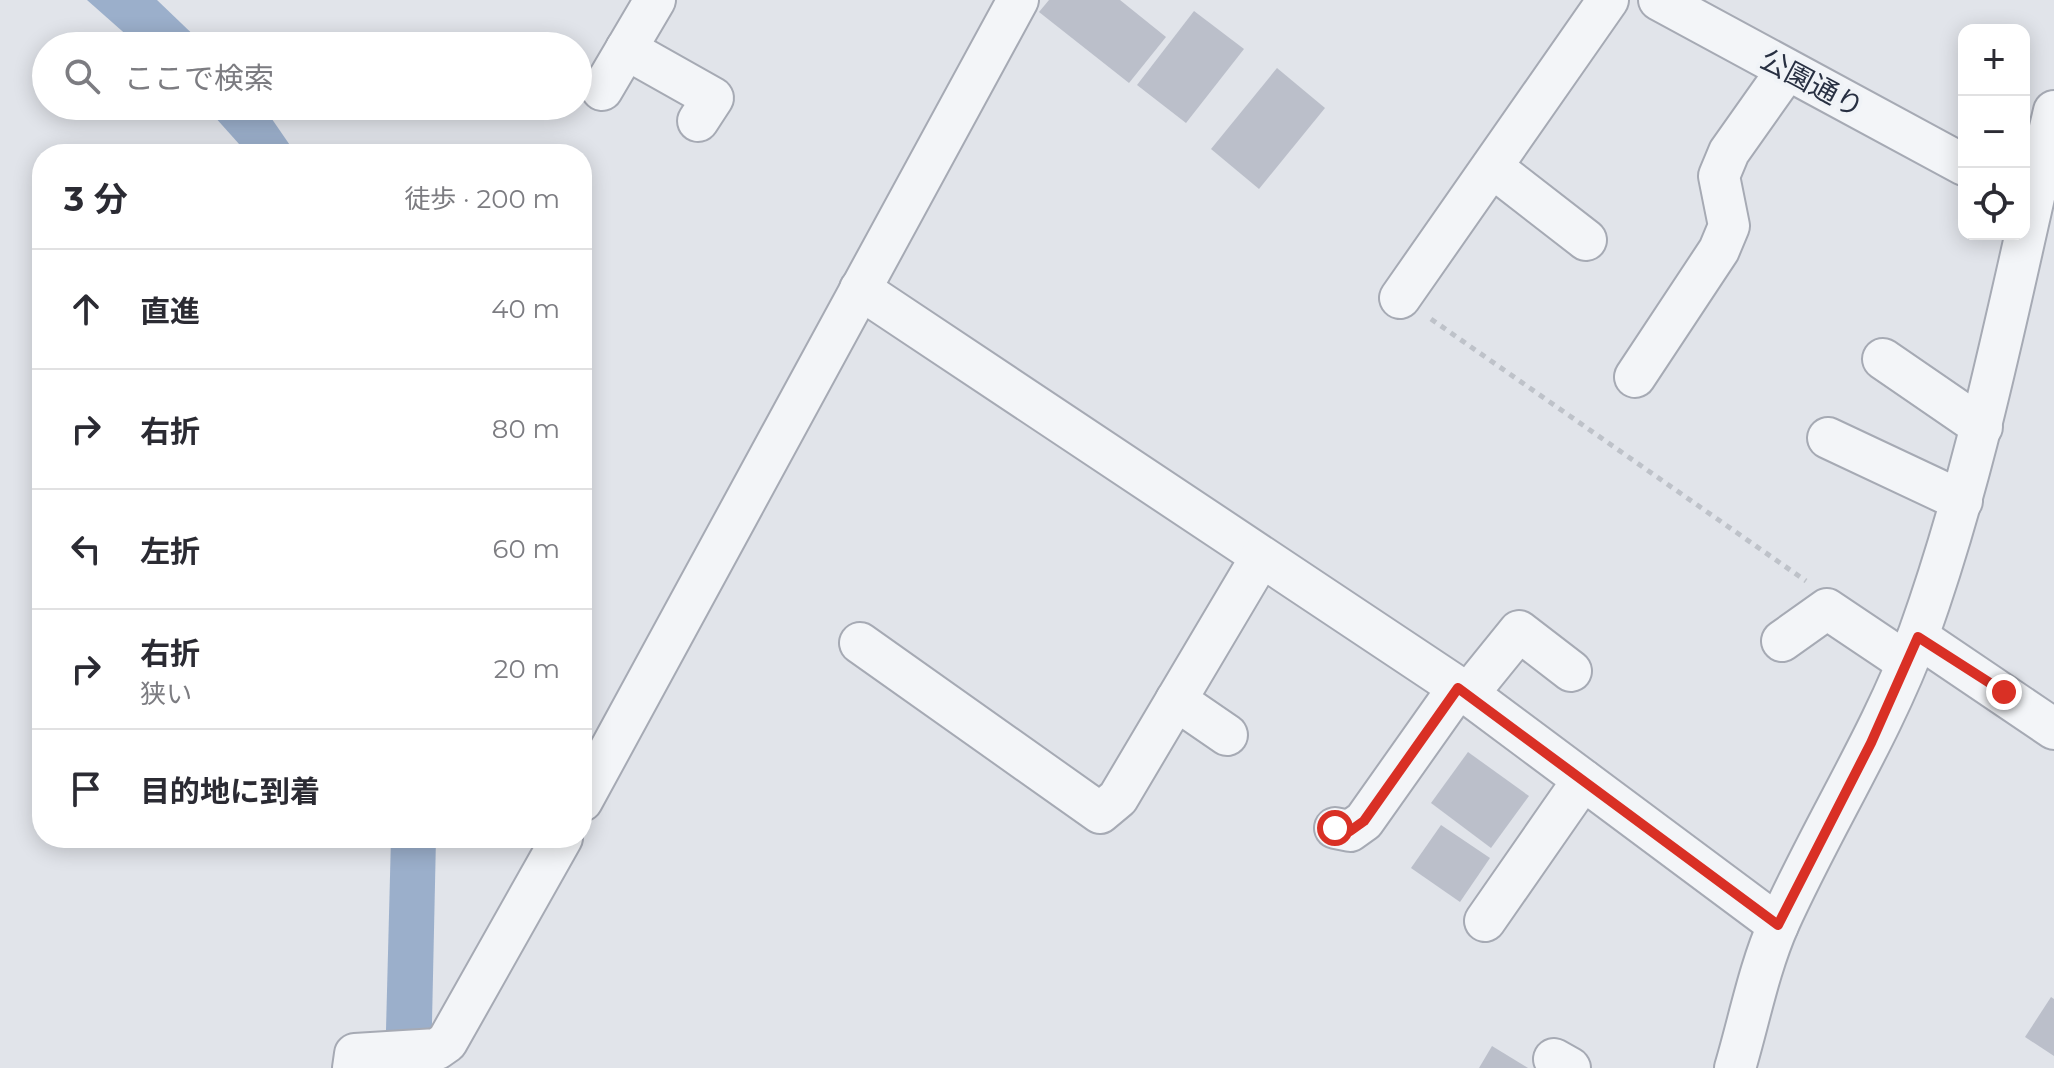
<!DOCTYPE html>
<html lang="ja">
<meta charset="utf-8">
<style>
:root{--surface:#fff;--page:#f7f7f7;--text:#2b2b33;--muted:#7c7c81;--line:#e1e1e2}
body{margin:0;font-family:Montserrat,"Noto Sans JP",sans-serif;background:var(--page);color:var(--text)}
.controls{position:absolute;right:24px;top:24px;display:grid;overflow:hidden;border-radius:16px;box-shadow:0 4px 20px #0003}
.controls button{width:72px;height:72px;display:grid;place-items:center;padding:0;border:0;border-bottom:2px solid var(--line);background:var(--surface);color:var(--text);font:40px sans-serif}
.stop{position:absolute;width:24px;height:24px;margin:-18px;border:6px solid #d93025;border-radius:50%;background:#fff}
.stop.end{background:#d93025;border-color:#fff;box-shadow:0 2px 8px #0008}
.list{margin:0;padding:0;list-style:none}
h2{display:flex;justify-content:space-between;align-items:center;height:104px;margin:0;padding:0 32px;font-size:34px}
h2 small{font-size:26px;font-weight:400;color:var(--muted)}
.list li{display:grid;grid-template-columns:52px 1fr auto;gap:24px;align-items:center;box-sizing:border-box;height:120px;padding:0 32px;border-top:2px solid var(--line)}
.list b{display:block;font-size:30px;white-space:nowrap}
.list p{margin:0;font-size:26px;white-space:nowrap;color:var(--muted)}
.list em{font-size:26px;font-style:normal;color:var(--muted)}
.icon{flex:none;width:44px;height:44px;fill:none;stroke:currentColor;stroke-width:2;stroke-linecap:round;stroke-linejoin:round}
.map{position:relative;flex:none;width:2054px;height:1068px;overflow:hidden}
.search{position:absolute;background:var(--surface);box-shadow:0 4px 20px #0003;left:32px;top:32px;width:560px;height:88px;display:flex;align-items:center;gap:20px;box-sizing:border-box;padding:0 28px;border-radius:44px;color:var(--muted);font-size:30px}
.panel{position:absolute;background:var(--surface);box-shadow:0 4px 20px #0003;left:32px;top:144px;width:560px;height:704px;border-radius:32px}
.map>svg:first-child{display:block}
.water{fill:#9bafcb}
.building{fill:#bbbfca}
.lines{fill:none;stroke-linecap:round;stroke-linejoin:round}
.minor-casing{stroke:#a6aab4;stroke-width:44}
.path{stroke:#bec2c9;stroke-width:5;stroke-dasharray:6 6;stroke-linecap:butt}
.minor{stroke:#f3f5f8;stroke-width:40}
.route{stroke:#d93025;stroke-width:10}
.labels{text-anchor:middle;dominant-baseline:central;stroke-width:8;stroke-linejoin:round;paint-order:stroke}
.street-label{font-size:28px;fill:#283042;stroke:#f0f3f7}
</style>
<div class="map">
<svg width="2054" height="1068" viewBox="0 0 2054 1068">
<rect width="100%" height="100%" fill="#e1e4ea"/>
<g class="water">
<path d="M87 0H157L205 46H139Z"/>
<path d="M205 106H263L296 154H248Z"/>
<path d="M391 838H436L431 1068H385Z"/>
</g>
<g class="building">
<path d="M1049 0H1120L1166 37 1129 83 1039 12Z"/>
<path d="M1194 11 1244 49 1186 123 1137 85Z"/>
<path d="M1277 68 1325 108 1259 189 1211 149Z"/>
<path d="M1468 752 1529 796 1491 848 1431 803Z"/>
<path d="M1441 825 1490 858 1460 902 1411 868Z"/>
<path d="M2051 997 2054 999V1056L2025 1037Z"/>
<path d="M1492 1046 1528 1068H1479Z"/>
</g>
<g class="lines">
<g class="minor-casing">
<g id="minor">
<path d="M1659 0 1964 165"/>
<path d="M626 49 713 98 698 121"/>
<path d="M602 90 655 0"/>
<path d="M1492 167 1586 240"/>
<path d="M860 289 1468 694 1778 925"/>
<path d="M1400 298 1608 0"/>
<path d="M1883 359 1982 427"/>
<path d="M1635 377 1719 250 1729 226 1719 176 1729 152 1787 70"/>
<path d="M1828 438 1962 501"/>
<path d="M1918 637 2054 729"/>
<path d="M1782 641 1827 609 1906 662"/>
<path d="M860 643 1100 813 1118 798 1261 557"/>
<path d="M1468 694 1519 631 1571 671"/>
<path d="M1176 700 1227 735"/>
<path d="M582 801 1018 0"/>
<path d="M1335 828 1350 831 1364 821 1458 688"/>
<path d="M1485 921 1583 780"/>
<path d="M1554 1059 1570 1068"/>
<path d="M353 1068 355 1054 437 1049 447 1042 562 838"/>
<path d="M1735 1068C1749 1021 1759 968 1779 923 1823 825 1882 734 1919 633 1980 463 2012 286 2054 111"/>
</g>
</g>
<path class="path" d="M1431 319 1806 581"/>
<use href="#minor" class="minor"/>
</g>
<g class="lines">
<path class="route" d="M1335 828 1350 831 1364 821 1458 688 1778 925 1871 743 1918 637 2004 692"/>
</g>
<g class="labels">
<g class="street-label">
<text transform="translate(1812 83) rotate(28)">公園通り</text>
</g>
</g>
</svg>
<div class="controls">
<button>+</button>
<button>−</button>
<button><svg class="icon" aria-label="locate" viewBox="0 0 24 24"><circle cx="12" cy="12" r="6"/><path d="M12 2v4M12 18v4M2 12h4M18 12h4"/></svg></button>
</div>
<div class="stop" style="left:1335px;top:828px"></div>
<div class="stop end" style="left:2004px;top:692px"></div>
<div class="search"><svg class="icon" aria-label="search" viewBox="0 0 24 24"><circle cx="10" cy="10" r="6"/><path d="M15 15l6 6"/></svg>ここで検索</div>
<section class="panel">
<h2>3 分<small>徒歩 · 200 m</small></h2>
<ul class="list">
<li><svg class="icon" aria-label="ahead" viewBox="0 0 24 24"><path d="M12 20V5M6 11l6-6 6 6"/></svg><div><b>直進</b></div><em>40 m</em></li>
<li><svg class="icon" aria-label="right" viewBox="0 0 24 24"><path d="M7 20v-9h11M14 6l5 5-5 5"/></svg><div><b>右折</b></div><em>80 m</em></li>
<li><svg class="icon" aria-label="left" viewBox="0 0 24 24"><path d="M17 20v-9H6M10 6l-5 5 5 5"/></svg><div><b>左折</b></div><em>60 m</em></li>
<li><svg class="icon" aria-label="right" viewBox="0 0 24 24"><path d="M7 20v-9h11M14 6l5 5-5 5"/></svg><div><b>右折</b><p>狭い</p></div><em>20 m</em></li>
<li><svg class="icon" aria-label="arrive" viewBox="0 0 24 24"><path d="M6 21V4h12l-3 4 3 4H6"/></svg><div><b>目的地に到着</b></div></li>
</ul>
</section>
</div>
